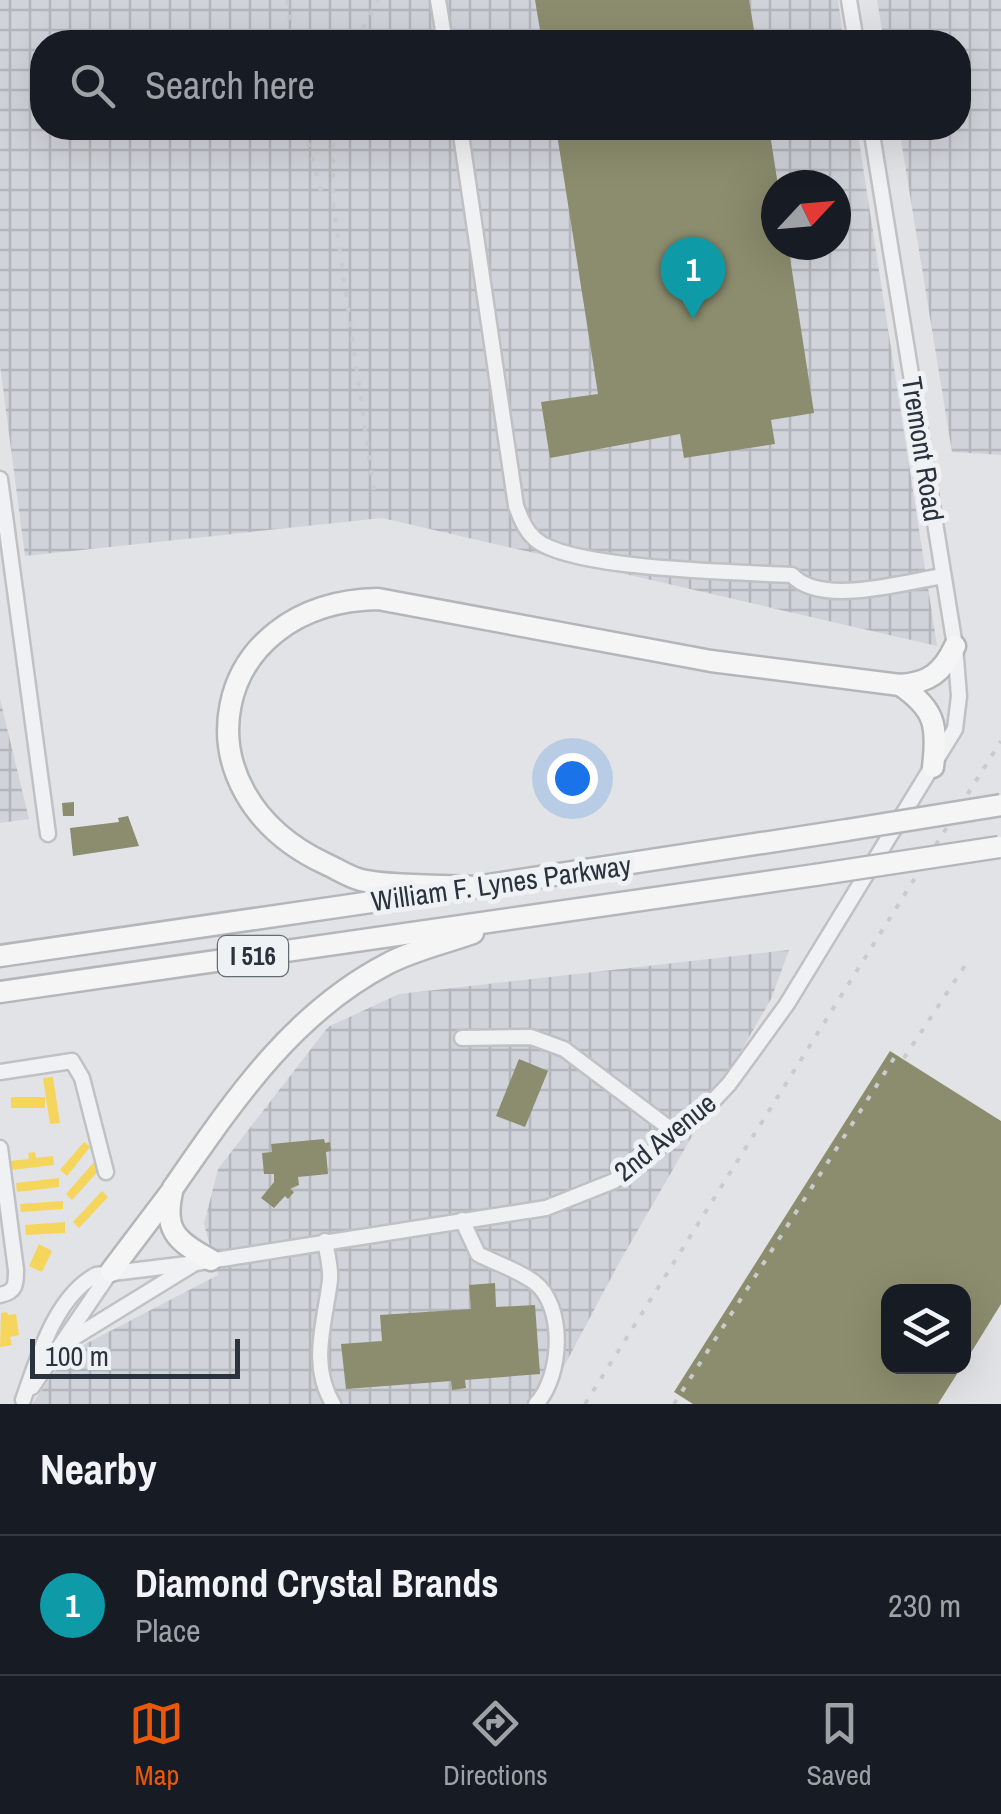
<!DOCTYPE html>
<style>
:root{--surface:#171b24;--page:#20242c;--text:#f1f3f6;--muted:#9ea1a6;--line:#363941;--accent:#ea580c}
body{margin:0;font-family:"Archivo Narrow",sans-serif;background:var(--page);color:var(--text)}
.controls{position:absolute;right:30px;bottom:30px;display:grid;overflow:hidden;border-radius:20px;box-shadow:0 10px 40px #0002}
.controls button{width:90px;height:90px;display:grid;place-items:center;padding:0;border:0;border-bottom:2px solid var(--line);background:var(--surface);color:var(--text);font:50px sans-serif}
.compass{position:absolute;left:761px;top:170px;width:90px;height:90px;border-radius:50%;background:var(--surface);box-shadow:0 10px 40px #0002;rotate:64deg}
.scale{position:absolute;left:30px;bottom:25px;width:210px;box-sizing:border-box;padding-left:10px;border:5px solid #2a323d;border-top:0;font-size:28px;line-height:35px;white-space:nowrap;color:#2a323d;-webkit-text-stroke:8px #eff2f5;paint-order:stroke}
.you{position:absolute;left:572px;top:778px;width:35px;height:35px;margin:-25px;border:8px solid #fff;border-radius:50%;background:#1a73e8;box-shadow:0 0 0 15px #1a73e833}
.badge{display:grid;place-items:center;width:65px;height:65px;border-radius:50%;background:var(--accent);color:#fff;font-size:32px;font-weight:700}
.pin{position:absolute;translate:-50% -82px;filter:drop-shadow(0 2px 5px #0008)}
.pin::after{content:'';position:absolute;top:52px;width:35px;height:30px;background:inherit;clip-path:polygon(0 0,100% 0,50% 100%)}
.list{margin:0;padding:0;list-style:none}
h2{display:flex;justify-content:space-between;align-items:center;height:130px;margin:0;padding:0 40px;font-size:42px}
h2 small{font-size:32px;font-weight:400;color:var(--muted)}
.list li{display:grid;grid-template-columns:65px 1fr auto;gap:30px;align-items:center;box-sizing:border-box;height:140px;padding:0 40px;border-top:2px solid var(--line)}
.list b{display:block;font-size:38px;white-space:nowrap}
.list p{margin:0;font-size:32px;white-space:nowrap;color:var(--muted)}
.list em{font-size:32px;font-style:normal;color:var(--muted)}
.icon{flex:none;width:55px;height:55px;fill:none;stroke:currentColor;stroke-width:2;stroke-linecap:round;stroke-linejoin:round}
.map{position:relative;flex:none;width:1001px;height:1404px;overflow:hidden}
.search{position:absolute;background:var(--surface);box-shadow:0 10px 40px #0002;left:30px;right:30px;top:30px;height:110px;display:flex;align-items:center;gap:25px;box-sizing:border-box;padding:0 35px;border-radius:40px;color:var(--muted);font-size:38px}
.sheet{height:270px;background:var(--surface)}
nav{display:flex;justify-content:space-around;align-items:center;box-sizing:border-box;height:140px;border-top:2px solid var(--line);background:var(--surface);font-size:28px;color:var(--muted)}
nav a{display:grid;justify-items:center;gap:5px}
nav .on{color:var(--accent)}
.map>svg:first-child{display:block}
.industrial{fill:url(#industrial-grid);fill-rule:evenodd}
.homes{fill:#f6d55c}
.industry{fill:#8c8c6e}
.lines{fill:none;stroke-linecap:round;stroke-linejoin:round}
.minor-casing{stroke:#c0c1c4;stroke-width:19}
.highway-casing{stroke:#b4b7ba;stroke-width:25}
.minor{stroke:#f0f1f3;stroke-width:14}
.highway{stroke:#f5f5f6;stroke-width:20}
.rail{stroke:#cacbcd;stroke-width:4;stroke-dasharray:5 10;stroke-linecap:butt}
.highway-bridge-casing{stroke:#b4b7ba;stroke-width:25;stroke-linecap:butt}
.highway-bridge{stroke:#f5f5f6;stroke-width:20}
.labels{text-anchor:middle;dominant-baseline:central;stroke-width:10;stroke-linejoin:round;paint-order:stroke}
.shield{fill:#eff2f5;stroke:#656c74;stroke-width:2.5}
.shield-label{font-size:25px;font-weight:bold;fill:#2a323d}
.street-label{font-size:28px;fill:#2a323d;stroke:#eff2f5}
</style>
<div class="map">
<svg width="1001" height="1404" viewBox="0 0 1001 1404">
<defs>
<pattern id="industrial-grid" width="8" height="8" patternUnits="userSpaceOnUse" patternTransform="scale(2.5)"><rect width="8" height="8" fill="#d0d3d9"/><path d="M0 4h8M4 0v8" fill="none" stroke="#b3b6bb"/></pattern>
</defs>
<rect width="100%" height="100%" fill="#e1e3e6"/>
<g class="industrial">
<path d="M0 0H838L844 42H42V128H857L937 646 382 518 25 556 0 365ZM776 185H836V245H776Z"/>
<path d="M877 0H1001V455L952 452 899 128H958V42H884Z"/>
<path d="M0 699 29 819 0 823Z"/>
<path d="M789 950 771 999 619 1263 544 1404H32L68 1353 218 1275 204 1224 218 1169 328 1027 399 994Z"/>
</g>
<g class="homes">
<path d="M53 1077 60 1123 50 1124 43 1078Z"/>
<rect x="11" y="1097" width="34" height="11"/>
<path d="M84 1142 90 1147 67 1176 60 1170Z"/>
<path d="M35 1152 36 1158 53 1156 54 1165 11 1170 10 1161 29 1159 28 1153Z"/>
<path d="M94 1162 101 1168 72 1200 66 1194Z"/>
<path d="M59 1178V1187L17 1192 16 1183Z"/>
<path d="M102 1191 108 1197 79 1228 73 1222Z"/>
<path d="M63 1201V1209L21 1212 20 1204Z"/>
<path d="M65 1222V1233L26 1235 25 1225Z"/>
<path d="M39 1244 52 1251 42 1272 29 1266Z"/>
<path d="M7 1312 8 1315 16 1314 19 1335 10 1337 12 1345 0 1347 1 1313Z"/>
</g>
<g class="industry">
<path d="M535 0H749L756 42H542Z"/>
<path d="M556 128H769L778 185 776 245H788L814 413 771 420 775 444 684 458 680 434 550 458 541 402 598 394Z"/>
<path d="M74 802V816H63L62 803Z"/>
<path d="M128 816 139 846 73 856 70 828 119 822 118 818Z"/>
<path d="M890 1051 1001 1121V1304L964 1364V1292H888V1366H962L938 1404H693L674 1392Z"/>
<path d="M519 1059 548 1071 525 1127 496 1116Z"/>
<path d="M324 1139 325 1143 330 1142 331 1151 326 1152 328 1174 298 1177 299 1185 290 1189 294 1192 288 1199 285 1196 274 1208 261 1198 274 1182V1174H264L262 1153 272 1152 271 1144Z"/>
<path d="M495 1283 496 1307 535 1305 540 1374 465 1380 466 1388 452 1390 451 1381 346 1389 341 1344 382 1341 380 1315 471 1309 469 1285Z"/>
</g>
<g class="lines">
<g class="minor-casing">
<g id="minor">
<path d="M438 0 445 42"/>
<path d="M849 0 856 42"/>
<path d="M460 128 516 506C521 519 525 530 535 539 570 570 741 572 792 575 821 607 904 582 943 576"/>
<path d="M0 479 48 834"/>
<path d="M462 1038 531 1037 564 1049 677 1134"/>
<path d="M0 1072 72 1061 82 1078 106 1172"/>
<path d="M0 1148 16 1270C16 1284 16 1292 0 1295"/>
<path d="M462 1220 478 1254C495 1263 518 1270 534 1282 566 1306 562 1377 536 1404"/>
<path d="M325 1241C327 1253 331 1268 330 1280 325 1323 309 1364 333 1404"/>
<path d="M70 1340 192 1265"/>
<path d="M32 1387 111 1271"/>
<path d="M23 1400C38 1358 55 1297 96 1275L196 1263 546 1208 614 1181 697 1118 729 1084 787 1004 955 729 959 696 955 646 871 128"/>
</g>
</g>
<g class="highway-casing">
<g id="highway">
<path d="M900 685C935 709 938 725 933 767"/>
<path d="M476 887C444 885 389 887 361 880 349 877 337 869 326 864 171 792 209 602 378 599L711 661 900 685C929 683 943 672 955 646"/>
<path d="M462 889 847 830"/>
<path d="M0 956 433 893"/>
<path d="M0 992 815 875"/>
<path d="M211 1260C176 1241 162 1230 173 1188 233 1102 291 1014 387 964 413 950 445 943 473 933"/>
<path d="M111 1271 170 1193"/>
</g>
</g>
<use href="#minor" class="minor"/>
<use href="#highway" class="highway"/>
<g class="rail">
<path d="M287 0 293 42"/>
<path d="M356 42 378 0"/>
<path d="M304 128 323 199"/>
<path d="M333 128V203L375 498"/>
<path d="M904 1058 970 958"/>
<path d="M585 1404 1001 741"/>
<path d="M674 1404 896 1055"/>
</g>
<g class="highway-bridge-casing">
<g id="highway-bridge">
<path d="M847 830 1001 805"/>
<path d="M815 875 999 847"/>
</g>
</g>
<use href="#highway-bridge" class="highway-bridge"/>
</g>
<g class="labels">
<rect class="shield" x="218" y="936" width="70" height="40" rx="8"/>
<g class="shield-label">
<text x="253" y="956">I 516</text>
</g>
<g class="street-label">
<text transform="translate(923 449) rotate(81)">Tremont Road</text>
<text transform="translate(501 883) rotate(-8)">William F. Lynes Parkway</text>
<text transform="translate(665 1137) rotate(-39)">2nd Avenue</text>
</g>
</g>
</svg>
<div class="controls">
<button><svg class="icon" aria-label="layers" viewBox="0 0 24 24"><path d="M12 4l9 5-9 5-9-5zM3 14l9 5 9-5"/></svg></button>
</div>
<svg class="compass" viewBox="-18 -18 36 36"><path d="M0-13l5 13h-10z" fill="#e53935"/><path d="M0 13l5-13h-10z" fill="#9ea1a6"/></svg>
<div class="scale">100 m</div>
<div class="you"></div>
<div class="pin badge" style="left:693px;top:319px;background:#0f9aa8">1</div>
<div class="search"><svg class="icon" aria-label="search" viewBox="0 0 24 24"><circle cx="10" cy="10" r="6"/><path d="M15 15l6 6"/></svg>Search here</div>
</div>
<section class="sheet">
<h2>Nearby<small></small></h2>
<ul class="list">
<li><span class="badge" style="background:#0f9aa8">1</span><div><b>Diamond Crystal Brands</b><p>Place</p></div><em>230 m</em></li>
</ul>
</section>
<nav>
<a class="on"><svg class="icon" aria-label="map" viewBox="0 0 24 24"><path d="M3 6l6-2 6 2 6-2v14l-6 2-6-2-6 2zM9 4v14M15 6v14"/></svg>Map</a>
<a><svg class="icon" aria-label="directions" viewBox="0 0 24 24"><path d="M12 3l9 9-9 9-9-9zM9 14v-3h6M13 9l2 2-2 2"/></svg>Directions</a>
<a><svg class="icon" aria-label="saved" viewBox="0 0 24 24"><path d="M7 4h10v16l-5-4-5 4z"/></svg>Saved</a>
</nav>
